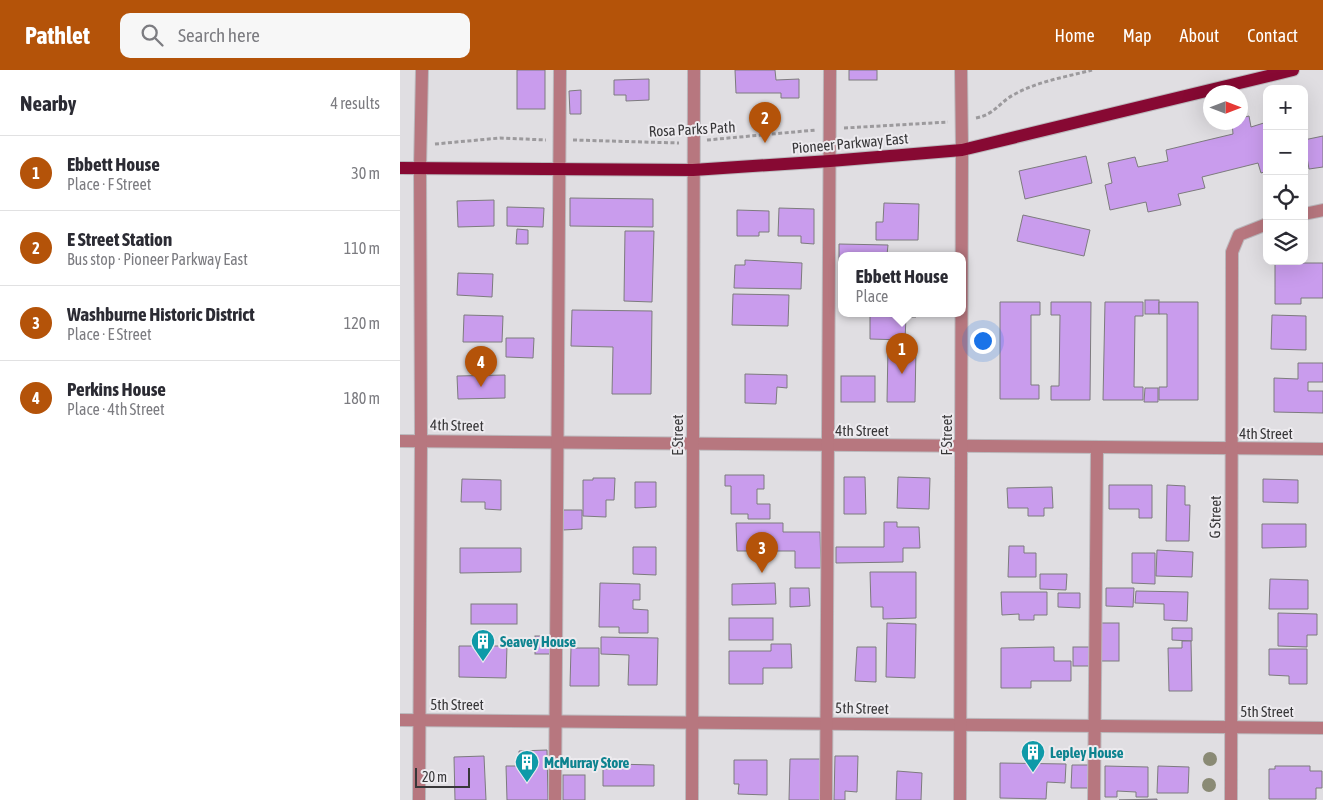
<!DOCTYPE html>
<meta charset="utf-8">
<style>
:root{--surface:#fff;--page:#f7f7f7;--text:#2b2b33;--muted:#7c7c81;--line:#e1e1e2;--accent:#b45309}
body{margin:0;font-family:"Asap Condensed",sans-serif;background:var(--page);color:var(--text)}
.controls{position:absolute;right:15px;top:15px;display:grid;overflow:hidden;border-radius:10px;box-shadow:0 5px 20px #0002}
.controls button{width:45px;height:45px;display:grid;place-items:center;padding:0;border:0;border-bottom:1px solid var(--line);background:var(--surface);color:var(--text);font:25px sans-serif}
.compass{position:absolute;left:803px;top:15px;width:45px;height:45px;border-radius:50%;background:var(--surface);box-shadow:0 5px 20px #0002;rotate:90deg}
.scale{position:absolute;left:15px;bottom:12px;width:55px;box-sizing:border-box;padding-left:5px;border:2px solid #383739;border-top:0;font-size:14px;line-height:18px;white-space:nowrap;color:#383739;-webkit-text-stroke:4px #edebef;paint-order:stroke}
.you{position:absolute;left:582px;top:270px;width:18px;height:18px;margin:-12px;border:4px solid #fff;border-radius:50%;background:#1a73e8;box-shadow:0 0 0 8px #1a73e833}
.badge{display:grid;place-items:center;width:32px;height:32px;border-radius:50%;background:var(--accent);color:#fff;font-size:16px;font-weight:700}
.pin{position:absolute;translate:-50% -41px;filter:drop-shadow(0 1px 2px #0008)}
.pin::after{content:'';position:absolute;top:26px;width:18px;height:15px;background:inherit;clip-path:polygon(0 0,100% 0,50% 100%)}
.popup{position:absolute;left:438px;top:182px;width:128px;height:65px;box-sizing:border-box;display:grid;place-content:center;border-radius:10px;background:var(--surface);filter:drop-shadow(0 1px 4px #0005);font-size:16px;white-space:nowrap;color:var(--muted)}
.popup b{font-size:19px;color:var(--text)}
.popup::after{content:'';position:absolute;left:50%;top:100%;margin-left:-10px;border:10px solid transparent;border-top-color:var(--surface)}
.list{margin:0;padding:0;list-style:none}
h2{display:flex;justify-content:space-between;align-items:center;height:65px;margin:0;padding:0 20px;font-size:21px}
h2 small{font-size:16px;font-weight:400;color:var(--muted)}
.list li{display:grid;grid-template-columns:32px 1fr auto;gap:15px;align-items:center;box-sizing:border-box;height:75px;padding:0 20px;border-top:1px solid var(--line)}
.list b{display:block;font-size:19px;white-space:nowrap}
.list p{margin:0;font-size:16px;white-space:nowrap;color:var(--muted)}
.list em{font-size:16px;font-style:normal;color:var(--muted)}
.icon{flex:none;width:28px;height:28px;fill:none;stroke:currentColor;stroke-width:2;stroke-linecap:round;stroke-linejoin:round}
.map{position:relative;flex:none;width:923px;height:730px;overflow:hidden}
header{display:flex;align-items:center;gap:30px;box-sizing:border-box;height:70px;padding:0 25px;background:var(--accent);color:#fff}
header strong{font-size:24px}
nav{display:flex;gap:28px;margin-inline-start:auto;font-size:18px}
.search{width:350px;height:45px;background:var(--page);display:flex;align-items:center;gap:12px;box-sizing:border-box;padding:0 18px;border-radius:10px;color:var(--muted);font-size:19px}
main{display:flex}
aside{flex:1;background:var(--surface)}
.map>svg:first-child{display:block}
.building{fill:#c99ced;stroke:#7d7b7e}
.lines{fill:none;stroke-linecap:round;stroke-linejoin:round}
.minor-casing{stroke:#bbb9bd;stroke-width:14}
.major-casing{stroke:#bbb9bd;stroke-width:14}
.path{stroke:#9c9a9d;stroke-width:3;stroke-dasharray:4 2.5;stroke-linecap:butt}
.minor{stroke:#b7777f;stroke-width:12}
.major{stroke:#870933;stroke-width:12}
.tree{fill:#8a8a75}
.labels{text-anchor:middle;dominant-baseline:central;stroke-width:4;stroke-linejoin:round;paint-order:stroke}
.street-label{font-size:15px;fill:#383739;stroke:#edebef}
.culture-label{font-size:15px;font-weight:bold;fill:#0d838f;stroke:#edebef;text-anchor:start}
</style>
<header>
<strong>Pathlet</strong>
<div class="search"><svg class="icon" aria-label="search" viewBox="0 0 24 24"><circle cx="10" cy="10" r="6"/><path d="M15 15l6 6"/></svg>Search here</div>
<nav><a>Home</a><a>Map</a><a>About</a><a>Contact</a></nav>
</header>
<main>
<aside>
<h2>Nearby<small>4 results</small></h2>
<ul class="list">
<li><span class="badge">1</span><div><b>Ebbett House</b><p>Place · F Street</p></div><em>30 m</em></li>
<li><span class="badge">2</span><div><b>E Street Station</b><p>Bus stop · Pioneer Parkway East</p></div><em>110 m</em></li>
<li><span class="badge">3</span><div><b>Washburne Historic District</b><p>Place · E Street</p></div><em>120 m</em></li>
<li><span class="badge">4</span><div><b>Perkins House</b><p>Place · 4th Street</p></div><em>180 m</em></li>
</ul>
</aside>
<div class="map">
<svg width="923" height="730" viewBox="0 0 923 730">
<rect width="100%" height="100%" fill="#e0dee2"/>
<g class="building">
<rect x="117" y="0" width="28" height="39"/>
<path d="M335 0H375L376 10 399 9V28H381V23H336Z"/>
<rect x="449" y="0" width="28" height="10"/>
<path d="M249 9V30L226 31V25H214V10Z"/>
<path d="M181 20V44H170L169 21Z"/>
<path d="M849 46 851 57 867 52V101L861 103 858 93 802 107 805 118 778 124 781 135 748 142 746 132 710 140 705 115 712 113 708 93 735 87 738 97 768 91 766 80 833 64 832 52H841V48Z"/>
<path d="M923 66V97L909 99 904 70Z"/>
<path d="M686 86 692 113 625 129 619 101Z"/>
<path d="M170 128 253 129V157L170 156Z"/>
<path d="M94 130V156L58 157 57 131Z"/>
<path d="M484 133 519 134 518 170H476V152H483Z"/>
<path d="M107 137 144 138 143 157 107 156Z"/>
<path d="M379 138 414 139V174L401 173V166H378Z"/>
<path d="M337 140 369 141V162H359V166H337Z"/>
<path d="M623 145 690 160 684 186 617 171Z"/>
<path d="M117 159 128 160V174H116Z"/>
<path d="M225 161H254L252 232 224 231Z"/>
<path d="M439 174 488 175 487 185H442V199H439Z"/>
<path d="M345 190 402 193 401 219 334 218 335 195H345Z"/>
<path d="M875 193H923V228H901V234H875Z"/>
<path d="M58 203 93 204 92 227 57 225Z"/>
<path d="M333 224 389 225 388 256 332 255Z"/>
<rect x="745" y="230" width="14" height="14"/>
<path d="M600 232H640V245H631V315H639V329H600Z"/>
<path d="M651 232H691L690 330H651V316H659L660 245H651Z"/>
<path d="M705 232H743V246H735L734 317H743V330H703Z"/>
<path d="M759 232H798V330H759V317H767V244H759Z"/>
<path d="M172 240 252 241 251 324H212L213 277 171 276Z"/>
<path d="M470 243H516V247H506L505 270 470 269Z"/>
<path d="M64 245 103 246 102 272H63Z"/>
<path d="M872 245 906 246V280L871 279Z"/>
<path d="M106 268H134L133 288 106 287Z"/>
<path d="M488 276 516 277 515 332H487Z"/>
<path d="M898 293H923V312H908V321H923V343L874 342V308L898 309Z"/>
<path d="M345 304 387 305V318L377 317 376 334 345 333Z"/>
<path d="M105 305V328L58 329 57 306Z"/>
<rect x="441" y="306" width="34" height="26"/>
<path d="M745 318H758V332H744Z"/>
<path d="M325 405H364V419H357V434H370V449H348V444H331V416H325Z"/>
<path d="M444 407H465L466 444H444Z"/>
<path d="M498 407 530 408 529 439 497 438Z"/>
<path d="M193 408H215L214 430H206V447L183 446V410H193Z"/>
<path d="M62 409 101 410V440L85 439V432H61Z"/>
<path d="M863 409 898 410V433L863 432Z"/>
<path d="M235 412H256V437L235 438Z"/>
<path d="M709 415H752V448H739V439H709Z"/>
<path d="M767 415 785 416V435H790L789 471H766Z"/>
<path d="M652 417 653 438H644V446H628V438H608L607 418Z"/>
<path d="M163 440H182V459L163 460Z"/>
<path d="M484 452H497V457H519L520 478H503V492L436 493V477H484Z"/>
<path d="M336 453H383V462H420L421 498H395V481H337Z"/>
<path d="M862 454H906V477L862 478Z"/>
<path d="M609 476H624V483H636V507H608Z"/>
<path d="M233 477H256V505L233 504Z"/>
<path d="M60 478H121V502L60 503Z"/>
<path d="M757 480 793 482 792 507 756 506Z"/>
<path d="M732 483H755V514L732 513Z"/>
<path d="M470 502H516V548L483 549V537H471Z"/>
<path d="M640 504H667L666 520 640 519Z"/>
<path d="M870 509 908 510V539H869Z"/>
<path d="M200 513 240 514V530H233V539L248 540V563H219V557H199Z"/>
<path d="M375 513 376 534 332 535V514Z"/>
<path d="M390 518H409L410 536 390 537Z"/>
<path d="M706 518H734L733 537 706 536Z"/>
<path d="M736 521 788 522 787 551 764 550V534L735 533Z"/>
<path d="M601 522H647V545H634V550H619V544L602 545Z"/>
<path d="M658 523H680V538L658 537Z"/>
<rect x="71" y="534" width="46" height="20"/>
<path d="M878 543 917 544V565H907V577L878 576Z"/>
<rect x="329" y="548" width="44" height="22"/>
<path d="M487 553 516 554 515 608 486 607Z"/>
<rect x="701" y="553" width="18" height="38"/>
<path d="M772 558H792V571L772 570Z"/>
<rect x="135" y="566" width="15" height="18"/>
<path d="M201 567 258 568 257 615H228L229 585 201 584Z"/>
<path d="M782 571H791L792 621H769L768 578H782Z"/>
<path d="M371 574H391L392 598H363V614H329V581H371Z"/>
<path d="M59 576H107L106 608 59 607Z"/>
<path d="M457 577H476V612L455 611Z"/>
<path d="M654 577V591H671V611H631V618H601V578Z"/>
<rect x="673" y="577" width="17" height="19"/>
<path d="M171 578H199V616H170Z"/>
<path d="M869 579H907V614H889V606L869 605Z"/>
<path d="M147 680 148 730H107L106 696H120L119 681Z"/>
<path d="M84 686 86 730H55L54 687Z"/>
<path d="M435 686H458L457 722 445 721V730H434Z"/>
<path d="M390 689H421L420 730H389Z"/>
<path d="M334 690H367V725L338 724 339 714H334Z"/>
<path d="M600 693 666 694 665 713 647 712 646 729 600 728Z"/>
<path d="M215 694 254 695V716H203V699H215Z"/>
<path d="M672 695H689V718H671Z"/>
<path d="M705 696 748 697V727H736V722L717 721V727H705Z"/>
<path d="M758 696 789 697 788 723H757Z"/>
<path d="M875 696H910V701H922V718H916V729H869V699H875Z"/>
<path d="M497 701 522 703 521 730H496Z"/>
<rect x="163" y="705" width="22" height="25"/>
<path d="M757 729V730H719Z"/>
</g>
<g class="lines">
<g class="minor-casing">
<g id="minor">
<path d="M904 144 923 140"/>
<path d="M0 371 923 379"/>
<path d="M0 650 923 658"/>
<path d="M19 730 21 371 20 98 22 0"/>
<path d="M155 730 160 0"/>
<path d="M292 730 294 0"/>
<path d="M426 730 430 0"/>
<path d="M560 730 562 80 561 0"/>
<path d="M694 730 697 378"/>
<path d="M831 730 832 182 839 165 867 154"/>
</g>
</g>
<g class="major-casing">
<path id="major" d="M0 98 293 100 430 91 562 80 893 0"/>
</g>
<g class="path">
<path d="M576 48C596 44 599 32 615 24 639 11 666 7 692 0"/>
<path d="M444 58 548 52"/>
<path d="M173 70 279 73"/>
<path d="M307 70 416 60"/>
<path d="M35 74 100 68 146 70"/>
</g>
<use href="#minor" class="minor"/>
<use href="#major" class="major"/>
</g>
<g class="tree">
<circle cx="810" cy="689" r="7"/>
<circle cx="809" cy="715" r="7"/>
</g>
<defs>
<g id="building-pin" transform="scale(1.25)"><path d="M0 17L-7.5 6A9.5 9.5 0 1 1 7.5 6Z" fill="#0f9aa8" stroke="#edebef"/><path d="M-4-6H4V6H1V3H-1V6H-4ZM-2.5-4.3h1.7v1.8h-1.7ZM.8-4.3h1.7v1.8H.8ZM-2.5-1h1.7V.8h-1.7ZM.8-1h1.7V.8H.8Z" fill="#fff"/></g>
</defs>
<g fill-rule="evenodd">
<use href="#building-pin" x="83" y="571"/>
<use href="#building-pin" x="633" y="682"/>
<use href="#building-pin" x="127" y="692"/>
</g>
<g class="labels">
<g class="street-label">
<text transform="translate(292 59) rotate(-3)">Rosa Parks Path</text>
<text transform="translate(450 73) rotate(-5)">Pioneer Parkway East</text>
<text transform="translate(57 355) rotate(1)">4th Street</text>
<text x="462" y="360">4th Street</text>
<text x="866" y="363">4th Street</text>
<text transform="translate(277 365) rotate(-90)">E Street</text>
<text transform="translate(546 365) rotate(-90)">F Street</text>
<text transform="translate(815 447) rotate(-89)">G Street</text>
<text x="57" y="634">5th Street</text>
<text transform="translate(462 638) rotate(1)">5th Street</text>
<text x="867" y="641">5th Street</text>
</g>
<g class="culture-label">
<text x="100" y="571">Seavey House</text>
<text x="650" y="682">Lepley House</text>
<text x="144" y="692">McMurray Store</text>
</g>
</g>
</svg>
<div class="controls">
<button>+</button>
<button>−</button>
<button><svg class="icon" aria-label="locate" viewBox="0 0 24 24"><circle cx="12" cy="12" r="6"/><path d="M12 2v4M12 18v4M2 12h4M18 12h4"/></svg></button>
<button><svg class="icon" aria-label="layers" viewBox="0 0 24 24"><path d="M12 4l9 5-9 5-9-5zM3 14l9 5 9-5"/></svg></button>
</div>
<svg class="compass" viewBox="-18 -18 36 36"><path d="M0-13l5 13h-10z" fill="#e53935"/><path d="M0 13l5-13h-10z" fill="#7c7c81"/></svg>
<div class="scale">20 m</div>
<div class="you"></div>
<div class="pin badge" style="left:502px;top:304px">1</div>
<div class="popup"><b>Ebbett House</b>Place</div>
<div class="pin badge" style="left:365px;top:73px">2</div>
<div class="pin badge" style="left:362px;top:503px">3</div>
<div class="pin badge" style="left:81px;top:317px">4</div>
</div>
</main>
